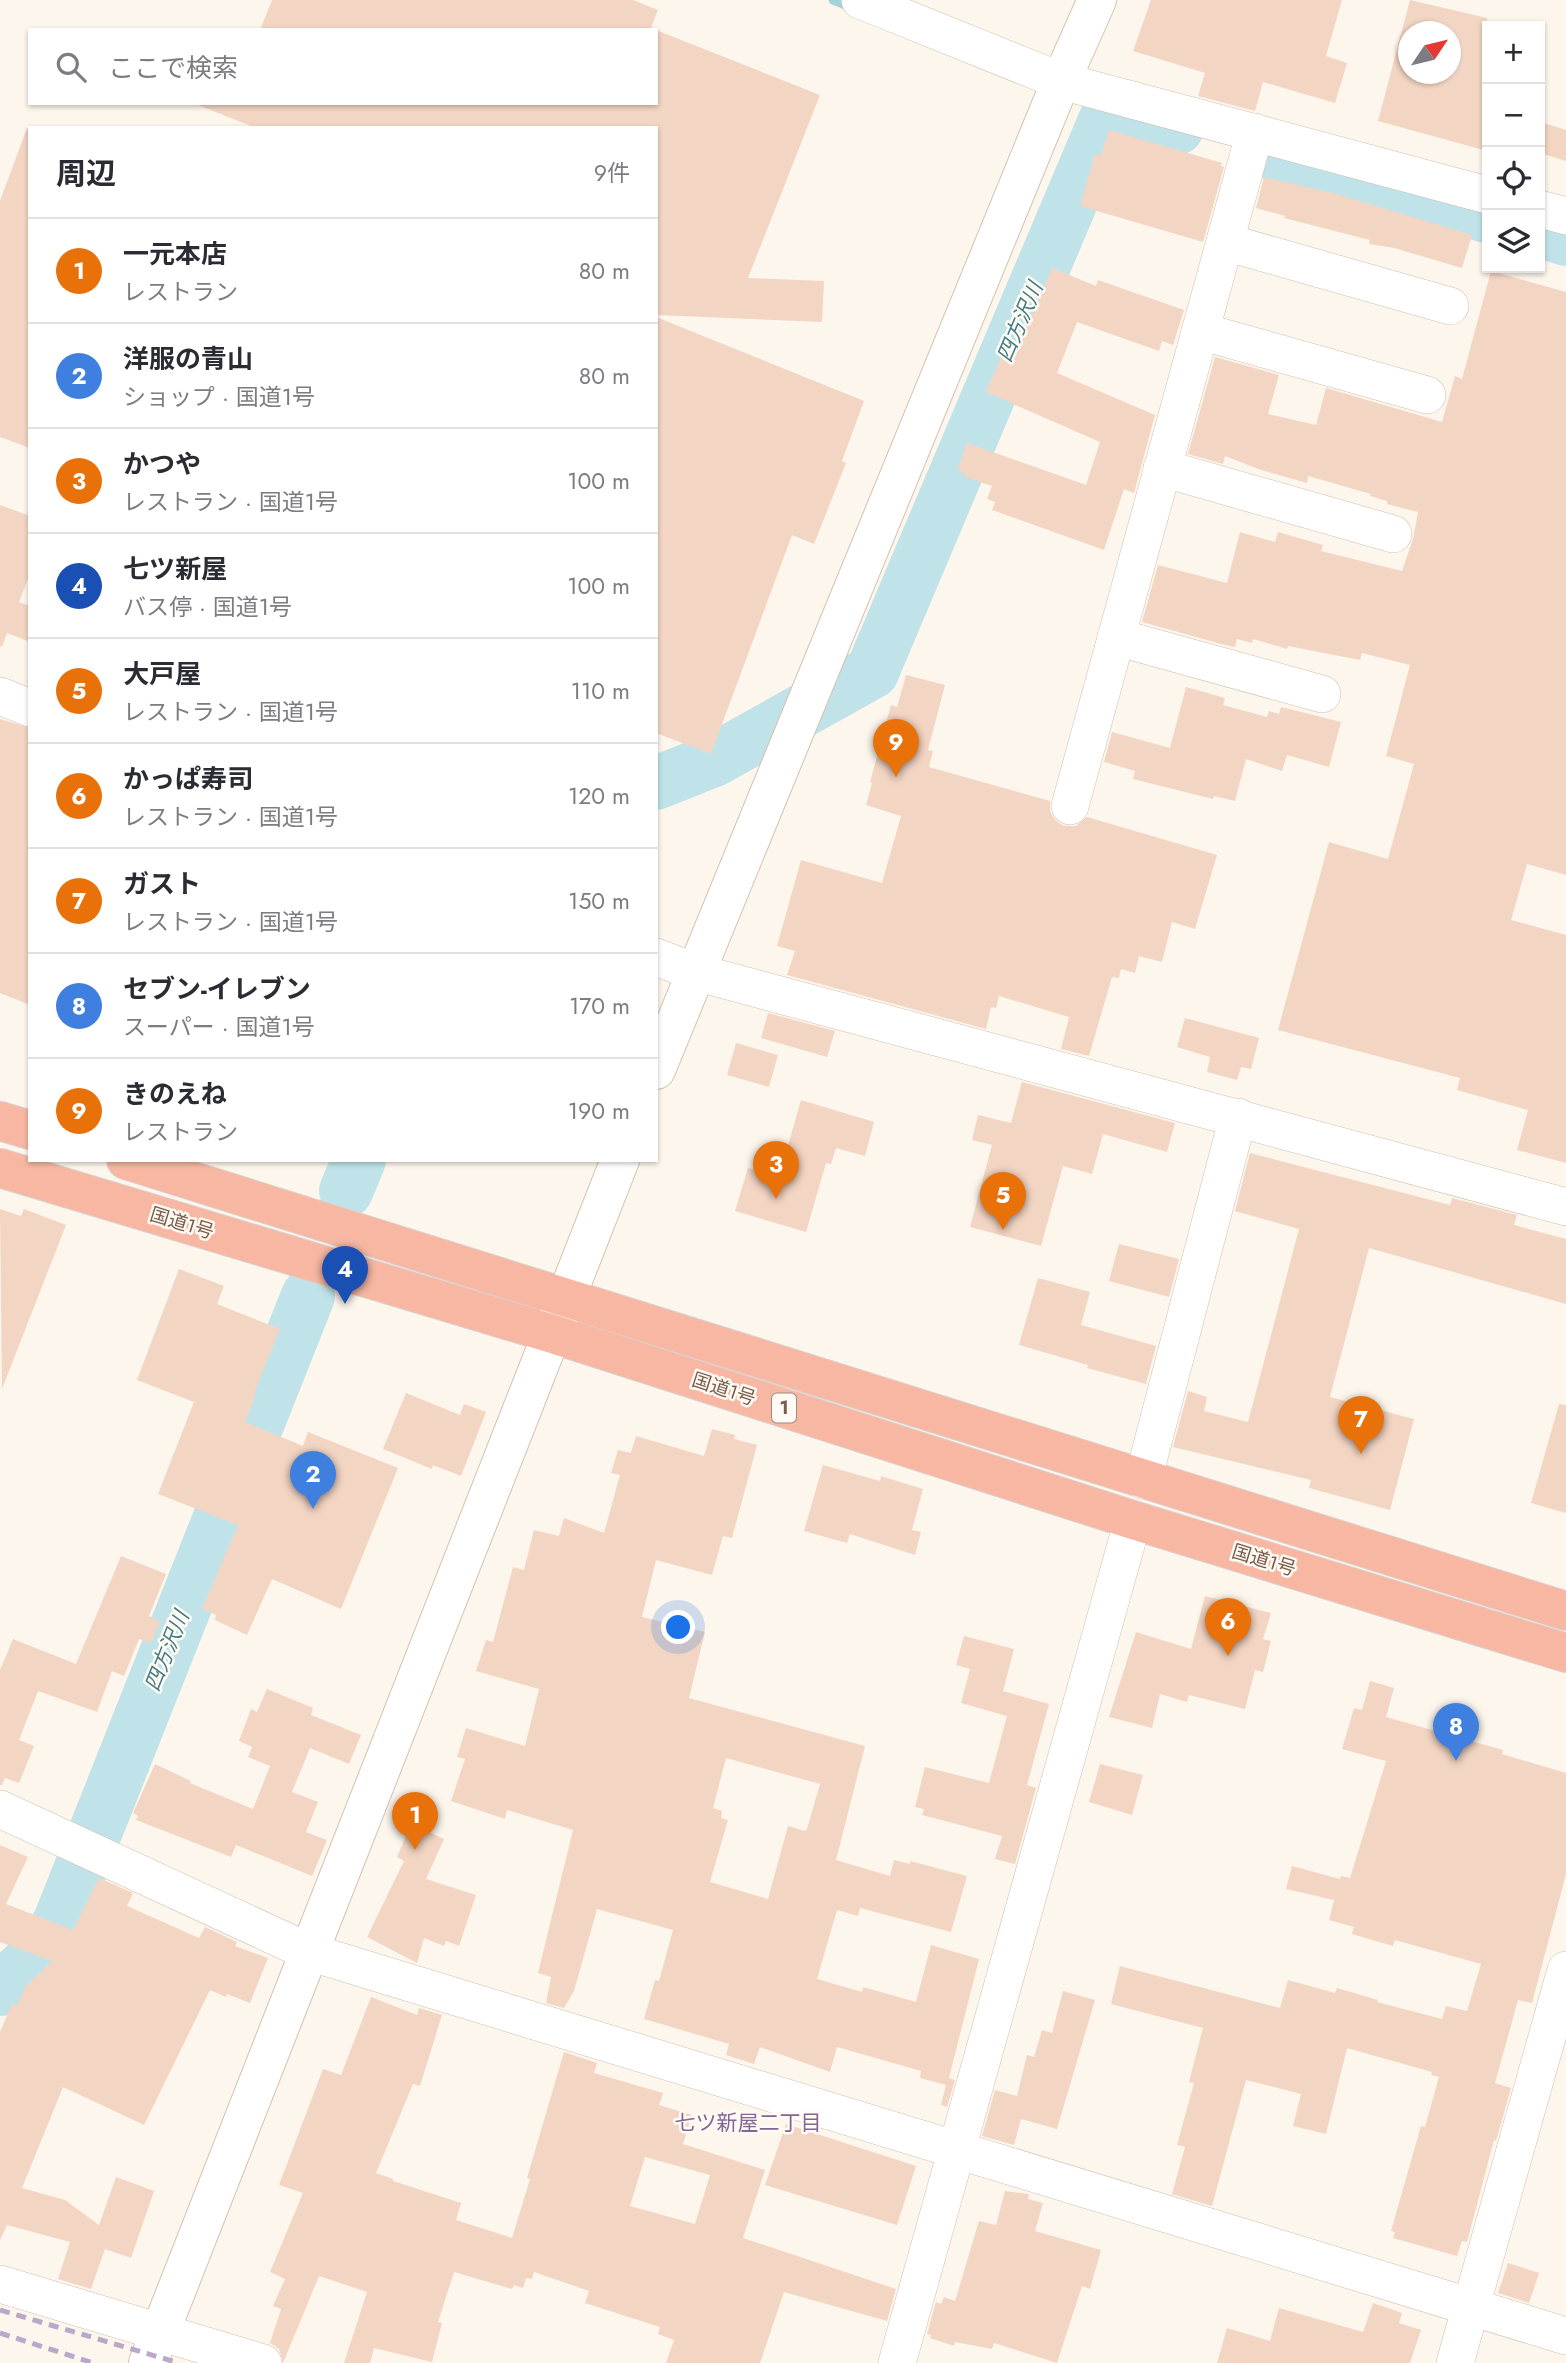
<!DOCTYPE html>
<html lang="ja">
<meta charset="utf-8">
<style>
:root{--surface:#fff;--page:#f2f2f3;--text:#2b2b33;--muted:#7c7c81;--line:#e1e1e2;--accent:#e76f51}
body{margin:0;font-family:Jost,"Noto Sans JP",sans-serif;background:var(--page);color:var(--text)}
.controls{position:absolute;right:21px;top:21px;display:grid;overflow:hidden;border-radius:0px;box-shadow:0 2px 5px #0004}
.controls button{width:63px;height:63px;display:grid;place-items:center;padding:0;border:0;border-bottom:2px solid var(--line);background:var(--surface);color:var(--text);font:35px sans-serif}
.compass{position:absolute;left:1398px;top:21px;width:63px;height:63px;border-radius:50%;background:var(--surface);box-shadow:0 2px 5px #0004;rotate:55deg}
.you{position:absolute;left:679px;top:1628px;width:24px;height:24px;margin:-18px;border:5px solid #fff;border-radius:50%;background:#1a73e8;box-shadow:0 0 0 10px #1a73e833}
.badge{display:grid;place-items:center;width:46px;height:46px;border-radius:50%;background:var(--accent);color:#fff;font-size:23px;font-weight:700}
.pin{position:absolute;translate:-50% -58px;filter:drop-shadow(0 2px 4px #0008)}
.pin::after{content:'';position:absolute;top:37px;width:24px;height:21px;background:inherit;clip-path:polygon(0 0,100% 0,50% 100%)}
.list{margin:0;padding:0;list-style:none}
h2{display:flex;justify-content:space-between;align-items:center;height:91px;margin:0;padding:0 28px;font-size:30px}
h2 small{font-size:23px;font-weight:400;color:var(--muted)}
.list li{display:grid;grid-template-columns:46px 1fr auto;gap:21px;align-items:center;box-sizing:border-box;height:105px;padding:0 28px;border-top:2px solid var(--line)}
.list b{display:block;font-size:26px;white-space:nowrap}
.list p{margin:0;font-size:23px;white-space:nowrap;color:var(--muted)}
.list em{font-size:23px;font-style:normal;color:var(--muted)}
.icon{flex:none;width:38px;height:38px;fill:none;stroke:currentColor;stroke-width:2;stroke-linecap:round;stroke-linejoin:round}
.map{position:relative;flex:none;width:1566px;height:2363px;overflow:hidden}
.search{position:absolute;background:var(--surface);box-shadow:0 2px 5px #0004;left:28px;top:28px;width:630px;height:77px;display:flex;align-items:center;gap:18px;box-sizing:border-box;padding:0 24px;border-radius:0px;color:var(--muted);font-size:26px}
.panel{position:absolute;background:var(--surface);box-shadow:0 2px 5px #0004;left:28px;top:126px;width:630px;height:1036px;border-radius:0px}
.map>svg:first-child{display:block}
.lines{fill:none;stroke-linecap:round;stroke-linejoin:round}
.stream{stroke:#a5d3da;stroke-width:9}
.river{stroke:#bfe3e8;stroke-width:54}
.building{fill:#f3d5c3;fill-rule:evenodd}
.street-casing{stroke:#d1beb0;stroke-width:38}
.secondary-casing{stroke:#d6c0b0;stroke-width:40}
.highway-casing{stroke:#dad1cd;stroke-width:40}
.street{stroke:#fff;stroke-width:37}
.secondary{stroke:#fff;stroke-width:38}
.highway{stroke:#f7b7a3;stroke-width:38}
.rail{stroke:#b9a8c9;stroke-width:5;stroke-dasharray:10 7;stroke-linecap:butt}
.labels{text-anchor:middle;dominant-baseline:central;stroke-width:5;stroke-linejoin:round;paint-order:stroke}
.shield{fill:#fffaf3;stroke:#a28b7f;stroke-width:2}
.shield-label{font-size:18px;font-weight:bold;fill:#7a5c4d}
.street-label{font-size:19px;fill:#7a5c4d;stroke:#fffaf3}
.water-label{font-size:21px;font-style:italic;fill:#437c86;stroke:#fffaf3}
.neighbourhood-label{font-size:21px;fill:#846695;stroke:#fffaf3}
</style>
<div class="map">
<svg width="1566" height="2363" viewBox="0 0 1566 2363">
<rect width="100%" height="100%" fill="#fdf6ec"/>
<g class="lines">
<path class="stream" d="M833 0 848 6"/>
<g class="river">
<path d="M1280 157 1487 216"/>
<path d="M1540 231 1566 239"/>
<path d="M656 783 714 760 872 672 1110 109 1177 128"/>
<path d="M346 1191 359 1160"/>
<path d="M0 1989 45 1948 60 1921 308 1296"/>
</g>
</g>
<g class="building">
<path d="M272 0H633L658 10 650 30H260Z"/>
<path d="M1151 0H1342L1326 56 1347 63 1335 103 1263 82 1255 111 1198 96 1205 73 1133 51Z"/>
<path d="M1410 0 1487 18V151L1378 121ZM1409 32H1451V74H1409Z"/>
<path d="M656 30 820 95 748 278 824 281 822 322 656 315V128H256L198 105 656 103Z"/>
<path d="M1540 122 1566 130V161L1540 153Z"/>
<path d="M27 128 30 129V448L0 437V201Z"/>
<path d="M1109 130 1222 163 1221 166 1224 167 1203 242 1080 206 1095 154 1101 155Z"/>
<path d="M1264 177 1333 193 1472 235 1462 268 1394 248 1369 244 1370 240 1284 218 1285 216 1256 208Z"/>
<path d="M1052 268 1096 286 1098 280 1184 310 1173 345 1162 341 1159 351 1077 322 1057 373 1155 415 1134 493 1124 489 1104 550 992 510 995 502 987 499 992 486 965 477 967 474 957 471 967 443 1086 485 1100 442 986 392 1004 350 1014 354 1030 314 1033 315Z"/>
<path d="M1491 271 1566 292V875L1527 864 1511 920 1566 935V1163L1517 1150 1528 1110 1457 1090 1460 1078 1278 1030 1329 842 1388 859 1414 764 1386 756 1410 665 1362 653 1360 660 1288 646 1287 649 1253 639 1252 643 1237 639 1235 647 1225 645 1142 622 1158 565 1227 583 1240 532 1275 542 1278 532 1323 545 1321 551 1402 571 1413 539 1418 512 1387 504V501L1370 496 1371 494 1308 476 1307 483 1261 470 1225 456 1223 464 1188 454 1215 357 1279 375 1268 414 1316 425 1326 388 1442 422 1455 376 1462 379Z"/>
<path d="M656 317 864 401 842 461 846 463 814 544 792 535 711 754 656 733Z"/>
<path d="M0 505 30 516V574L19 602 30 606V642L7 633 2 647 0 646Z"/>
<path d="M906 675 945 685 928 750 933 751 929 767 1050 801V812L1056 821 1064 826H1076L1087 817 1217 855 1195 929 1172 922 1162 962 1139 956 1135 973 1121 969 1119 978 1112 977 1089 1056 1061 1049 1069 1017 999 996 996 1008 991 1007 986 1029 787 975 795 951 777 946 801 860 882 883 901 816 866 805 872 783 870 782 891 705 897 707Z"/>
<path d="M1186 687 1225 698 1223 705 1267 717 1269 711 1279 714 1281 707 1341 722 1329 767 1287 755 1282 771 1246 759 1235 801 1214 796 1213 799 1133 779 1135 771 1104 762 1112 732 1170 748Z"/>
<path d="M0 719 30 728V1005L0 993Z"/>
<path d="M768 1013 835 1031 827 1057 761 1038Z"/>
<path d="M1185 1018 1259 1038 1251 1069 1241 1067 1237 1080 1207 1072 1210 1057 1177 1047Z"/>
<path d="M736 1043 778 1055 769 1087 727 1075Z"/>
<path d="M1022 1082 1175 1123 1167 1152 1103 1134 1092 1174 1063 1166 1041 1246 970 1227 992 1145 972 1140 978 1115 1011 1123Z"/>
<path d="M801 1100 874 1122 865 1156 836 1148 831 1164 826 1163 806 1232 735 1211 748 1168 779 1177Z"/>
<path d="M1250 1153 1450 1205 1452 1198 1517 1215 1514 1225 1566 1239V1304L1369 1248 1330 1397 1414 1419 1390 1510 1309 1488 1311 1480 1173 1447 1188 1391 1207 1397 1204 1411 1248 1422 1299 1229 1235 1211Z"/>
<path d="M0 1209 21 1216 24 1209 66 1225 2 1389Z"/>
<path d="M1119 1244 1179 1259 1169 1297 1109 1281Z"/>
<path d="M179 1269 224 1286 217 1304 280 1329 254 1393H256L245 1422 303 1446 308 1432 398 1468 341 1609 272 1579 247 1635 215 1620 216 1615 202 1609 238 1525 158 1494 194 1402 137 1380Z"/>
<path d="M1038 1278 1090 1292 1081 1325 1156 1346 1146 1384 1087 1368 1088 1365 1019 1345Z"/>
<path d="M406 1393 460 1415 464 1404 486 1412 461 1476 433 1465 432 1469 383 1449Z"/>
<path d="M1559 1404 1566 1405V1513L1531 1503Z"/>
<path d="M712 1429 735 1435 734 1439 757 1445 732 1538 723 1536 712 1575 656 1560 642 1617 705 1632 689 1698 865 1746 836 1860 890 1876 894 1860 910 1864V1861L967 1876 951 1932 860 1908 858 1916 837 1910 817 1979 862 1992 863 1987 916 2002 931 1945 979 1959 949 2078 955 2080 947 2107 941 2105 946 2085 920 2078 921 2071 837 2047 830 2072 760 2047 754 2064 726 2055 729 2044 644 2019 655 1980 659 1981 673 1930 597 1909 574 1991 564 2008 546 2003 551 1977 538 1973 573 1830 507 1810 505 1819 451 1801 465 1759 457 1757 466 1728 525 1746 539 1689 476 1671 486 1640 493 1642 513 1567 524 1570 534 1530 559 1536 564 1518 604 1533 620 1475 611 1473 618 1450 631 1453 636 1436 704 1456ZM726 1758 820 1784 807 1829 805 1831 788 1826 768 1899 710 1882 728 1820 721 1818 722 1811 713 1808Z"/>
<path d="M823 1465 880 1481 881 1476 923 1489 912 1530 921 1532 915 1555 850 1534 847 1543 804 1531Z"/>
<path d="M121 1556 166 1574 149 1616 160 1621 151 1643 139 1639 124 1676 112 1671 97 1712 38 1691 19 1740 34 1746 19 1783 5 1778 2 1785H0V1670L13 1639 76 1664Z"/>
<path d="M1205 1596 1271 1613 1263 1639 1271 1641 1263 1672 1255 1670 1245 1709 1189 1695 1187 1702 1160 1694 1152 1728 1109 1717 1136 1632 1191 1649Z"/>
<path d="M964 1636 1014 1649 1003 1691 1049 1704 1027 1785 1036 1788 1015 1864 995 1859 1002 1836 922 1815 924 1809 915 1807 925 1767 989 1783 1007 1716 961 1703 970 1669 956 1665Z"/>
<path d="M1370 1681 1394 1688 1386 1717 1503 1750 1502 1754 1566 1773V1874L1532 2003 1518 2000 1495 2083 1511 2088 1496 2141 1494 2140 1467 2242 1462 2241 1457 2256 1393 2238 1395 2232 1391 2231 1421 2126 1425 2127 1439 2077 1431 2075 1432 2072 1347 2048 1326 2134 1293 2126 1301 2094 1246 2080 1212 2206 1172 2194 1185 2147 1177 2145 1194 2083 1189 2082 1203 2028 1111 2004 1120 1966 1280 2008 1288 1980 1335 1993 1337 1988 1378 2000 1377 2002 1442 2019 1446 2006 1467 2011 1481 1964 1395 1940 1393 1946 1352 1934 1354 1927 1329 1920 1334 1900 1286 1889 1292 1866 1340 1879 1341 1876 1350 1878 1386 1761 1342 1749 1354 1708 1362 1710Z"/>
<path d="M267 1689 313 1708 311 1715 361 1735 349 1764 310 1748 292 1792 318 1802 306 1832 327 1840 312 1876 236 1845 231 1857 136 1820 138 1816 133 1813 155 1764 191 1781 190 1783 253 1809 270 1766 248 1757 252 1747 239 1741 251 1709 257 1712Z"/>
<path d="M1100 1764 1143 1775 1132 1815 1089 1802Z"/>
<path d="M411 1824 444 1839 426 1879 476 1895 459 1946 446 1941 444 1946 424 1938 417 1963 367 1937 404 1861 397 1857Z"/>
<path d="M0 1845 28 1857 6 1904 73 1930 99 1878 133 1893 127 1906 199 1938 205 1927 237 1942 235 1946 268 1958 250 2003 227 1994 226 1997 210 1990 144 2125 63 2087 22 2188 65 2200 99 2225 116 2177 154 2191 131 2258 105 2249 91 2289 58 2279 70 2242 7 2225 0 2240V2032L12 2004 17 2006 25 1987 52 1961 0 1942Z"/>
<path d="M1063 1991 1095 2000 1057 2129 1021 2119 1014 2145 982 2136 995 2090 1017 2096 1027 2055 1034 2057 1042 2030 1052 2033Z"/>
<path d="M371 1997 417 2015 419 2008 442 2015 420 2086 413 2084 376 2173 393 2179V2181L461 2203 456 2220 512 2238 530 2179 527 2178 564 2052 597 2063 594 2073 663 2093 659 2105 692 2115 683 2144 765 2170 743 2238 896 2289 887 2321 784 2292 760 2363H666L674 2340 658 2334 660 2327 585 2303 589 2291 534 2272 532 2279 526 2278 523 2288 514 2285 512 2289 454 2272 438 2322 442 2323 432 2362 374 2348 370 2363H344L367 2292 319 2276 283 2363 279 2349 270 2343 281 2309 273 2306 285 2279 270 2272 303 2193 279 2185 323 2069 341 2075ZM645 2157 710 2175 695 2224 630 2206Z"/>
<path d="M786 2124 916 2166 897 2225 765 2185Z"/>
<path d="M1005 2191 1029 2194 1028 2199 1043 2203 1035 2231 1101 2250 1090 2289 1082 2286 1057 2363 994 2343 992 2349 955 2342 954 2346 930 2338 931 2335 927 2334 936 2302 941 2304 944 2297 955 2301 979 2221 996 2225Z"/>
<path d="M1508 2263 1539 2273 1529 2303 1498 2293Z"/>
<path d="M1373 2303 1402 2313 1399 2323 1421 2330 1410 2363H1217L1227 2328 1270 2341 1279 2308 1363 2332Z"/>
</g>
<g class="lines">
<g class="street-casing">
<g id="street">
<path d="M860 0 1061 81 1487 195"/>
<path d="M1540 209 1566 216"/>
<path d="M1225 242 1450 306"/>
<path d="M1200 331 1427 395"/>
<path d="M1162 468 1393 534"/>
<path d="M1116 637 1322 694"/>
<path d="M0 696 30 708"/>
<path d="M1070 806 1255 132"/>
<path d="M656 957 695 972 1566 1207"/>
<path d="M1143 1480 1238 1117"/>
<path d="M0 1809 309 1952 1566 2336"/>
<path d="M0 2284 263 2363"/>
<path d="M897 2363 1133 1520"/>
<path d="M1455 2363 1566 1970"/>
</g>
</g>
<g class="secondary-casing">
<g id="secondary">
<path d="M656 1070 1061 81 1097 0"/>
<path d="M148 2363 620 1160"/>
</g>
</g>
<g class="highway-casing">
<g id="highway">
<path d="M0 1121 30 1130"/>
<path d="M126 1160C607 1309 1086 1462 1566 1611"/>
<path d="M0 1168 553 1334 1133 1520 1566 1653"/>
</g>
</g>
<use href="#street" class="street"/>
<use href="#secondary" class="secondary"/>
<use href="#highway" class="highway"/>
<g class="rail">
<path d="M0 2310 179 2363"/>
<path d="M0 2333 93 2363"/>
</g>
</g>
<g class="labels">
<rect class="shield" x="772" y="1393.5" width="24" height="29" rx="5"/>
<g class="shield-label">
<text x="784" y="1408">1</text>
</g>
<g class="street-label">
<text transform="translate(182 1223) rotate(17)">国道1号</text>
<text transform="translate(724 1389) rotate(18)">国道1号</text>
<text transform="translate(1264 1560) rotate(17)">国道1号</text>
</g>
<g class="water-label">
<text transform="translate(1020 322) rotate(-67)">四方沢川</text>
<text transform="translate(167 1651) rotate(-68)">四方沢川</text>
</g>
<g class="neighbourhood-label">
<text x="748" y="2123">七ツ新屋二丁目</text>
</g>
</g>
</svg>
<div class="controls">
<button>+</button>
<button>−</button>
<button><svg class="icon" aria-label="locate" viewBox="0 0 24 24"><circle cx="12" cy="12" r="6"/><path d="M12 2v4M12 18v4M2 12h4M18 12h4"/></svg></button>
<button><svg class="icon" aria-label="layers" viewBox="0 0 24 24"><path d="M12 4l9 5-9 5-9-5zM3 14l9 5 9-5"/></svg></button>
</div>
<svg class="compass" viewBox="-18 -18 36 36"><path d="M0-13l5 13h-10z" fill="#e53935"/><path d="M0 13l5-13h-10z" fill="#7c7c81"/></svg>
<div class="you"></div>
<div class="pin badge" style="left:415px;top:1850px;background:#e8710a">1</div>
<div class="pin badge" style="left:313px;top:1509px;background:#3f7fe0">2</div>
<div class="pin badge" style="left:776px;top:1199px;background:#e8710a">3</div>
<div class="pin badge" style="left:345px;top:1304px;background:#1a4fb4">4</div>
<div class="pin badge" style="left:1003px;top:1230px;background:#e8710a">5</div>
<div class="pin badge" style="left:1228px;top:1656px;background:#e8710a">6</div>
<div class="pin badge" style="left:1361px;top:1454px;background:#e8710a">7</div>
<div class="pin badge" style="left:1456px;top:1761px;background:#3f7fe0">8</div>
<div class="pin badge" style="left:896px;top:777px;background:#e8710a">9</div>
<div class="search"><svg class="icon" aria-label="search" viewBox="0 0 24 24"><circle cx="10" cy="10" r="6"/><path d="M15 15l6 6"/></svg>ここで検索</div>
<section class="panel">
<h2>周辺<small>9件</small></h2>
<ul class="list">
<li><span class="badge" style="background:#e8710a">1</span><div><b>一元本店</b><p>レストラン</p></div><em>80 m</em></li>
<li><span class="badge" style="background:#3f7fe0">2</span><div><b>洋服の青山</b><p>ショップ · 国道1号</p></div><em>80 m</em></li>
<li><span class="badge" style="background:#e8710a">3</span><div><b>かつや</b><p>レストラン · 国道1号</p></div><em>100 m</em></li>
<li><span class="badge" style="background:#1a4fb4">4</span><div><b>七ツ新屋</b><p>バス停 · 国道1号</p></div><em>100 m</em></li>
<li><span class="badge" style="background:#e8710a">5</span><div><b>大戸屋</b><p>レストラン · 国道1号</p></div><em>110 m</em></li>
<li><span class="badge" style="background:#e8710a">6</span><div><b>かっぱ寿司</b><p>レストラン · 国道1号</p></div><em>120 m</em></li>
<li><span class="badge" style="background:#e8710a">7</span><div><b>ガスト</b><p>レストラン · 国道1号</p></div><em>150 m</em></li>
<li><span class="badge" style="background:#3f7fe0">8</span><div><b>セブン-イレブン</b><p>スーパー · 国道1号</p></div><em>170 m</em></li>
<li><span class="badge" style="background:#e8710a">9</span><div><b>きのえね</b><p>レストラン</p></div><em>190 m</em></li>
</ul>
</section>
</div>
